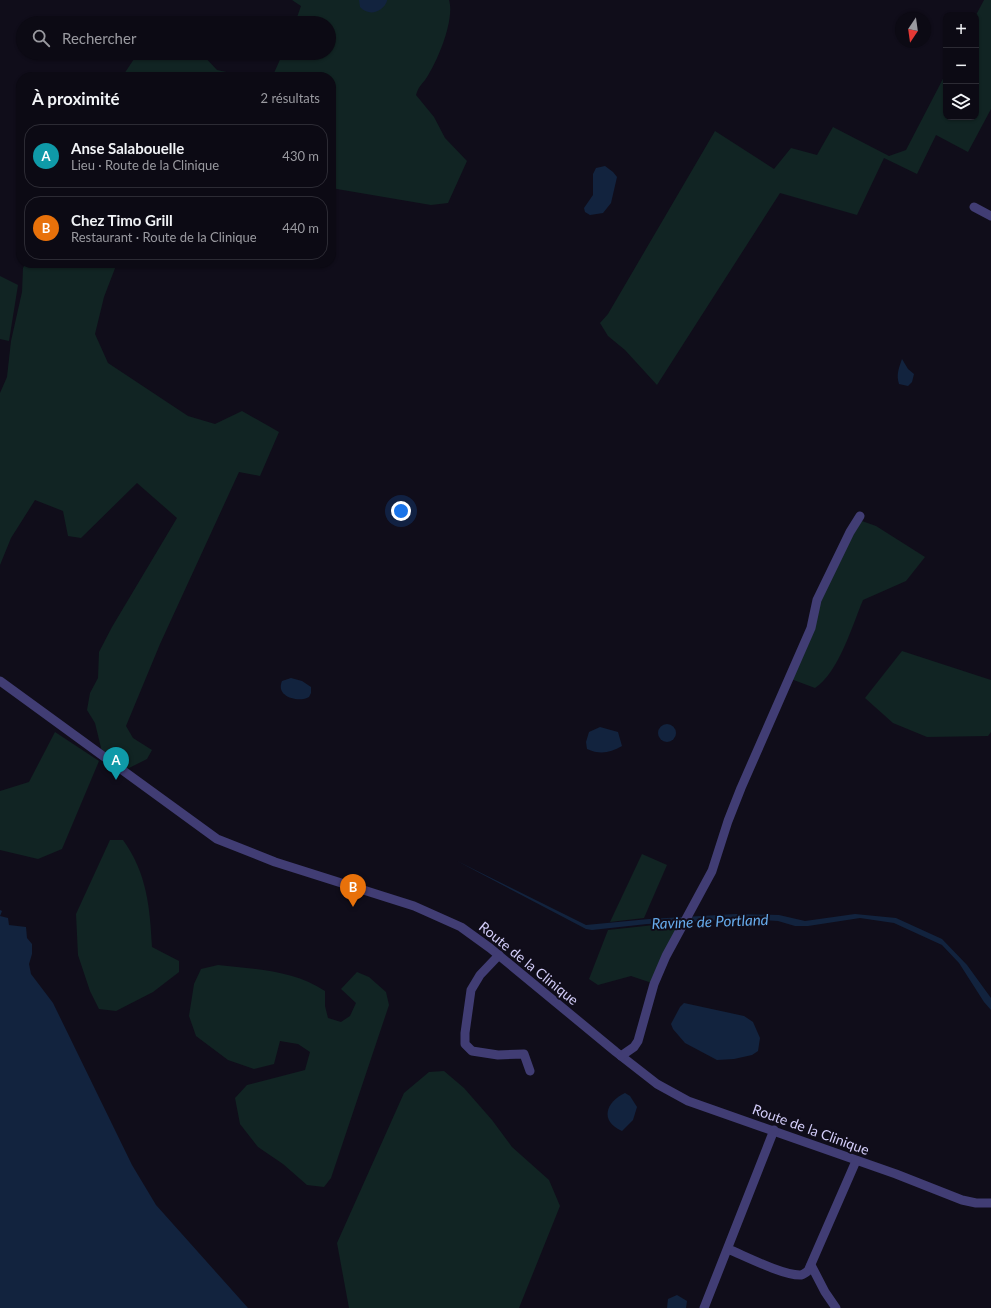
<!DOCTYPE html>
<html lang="fr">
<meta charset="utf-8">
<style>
:root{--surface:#0c0a14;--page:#1a1822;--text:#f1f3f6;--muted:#9a9aa0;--line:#2c2b34;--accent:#0b8043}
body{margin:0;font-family:Lato,sans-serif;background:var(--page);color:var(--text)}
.controls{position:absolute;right:12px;top:12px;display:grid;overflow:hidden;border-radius:8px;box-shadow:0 1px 3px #0004}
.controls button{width:36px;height:36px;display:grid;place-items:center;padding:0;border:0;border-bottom:1px solid var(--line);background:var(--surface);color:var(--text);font:20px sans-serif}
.compass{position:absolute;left:895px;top:12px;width:36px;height:36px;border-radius:50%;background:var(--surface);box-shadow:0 1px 3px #0004;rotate:193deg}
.you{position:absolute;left:401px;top:511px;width:14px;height:14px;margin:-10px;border:3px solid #fff;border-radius:50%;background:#1a73e8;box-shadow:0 0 0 6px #1a73e833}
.badge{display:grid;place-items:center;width:26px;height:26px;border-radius:50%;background:var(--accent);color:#fff;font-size:13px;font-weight:700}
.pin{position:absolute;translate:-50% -33px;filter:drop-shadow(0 1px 2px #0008)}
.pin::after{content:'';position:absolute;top:21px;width:14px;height:12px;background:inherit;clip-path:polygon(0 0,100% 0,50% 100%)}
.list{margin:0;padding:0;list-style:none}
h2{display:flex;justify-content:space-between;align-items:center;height:52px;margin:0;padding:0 16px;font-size:17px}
h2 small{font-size:13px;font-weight:400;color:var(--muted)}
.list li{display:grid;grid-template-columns:26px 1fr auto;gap:12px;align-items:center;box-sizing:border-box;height:64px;margin:0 8px 8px;padding:0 8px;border:1px solid var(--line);border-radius:16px}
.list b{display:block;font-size:15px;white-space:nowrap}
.list p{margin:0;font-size:13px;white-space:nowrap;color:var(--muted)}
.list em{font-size:13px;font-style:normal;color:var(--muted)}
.icon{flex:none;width:22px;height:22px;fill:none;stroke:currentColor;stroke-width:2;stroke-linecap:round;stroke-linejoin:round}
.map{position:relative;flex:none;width:991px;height:1308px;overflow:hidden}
.search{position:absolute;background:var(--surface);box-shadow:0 1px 3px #0004;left:16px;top:16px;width:320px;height:44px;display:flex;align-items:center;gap:10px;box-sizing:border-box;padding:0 14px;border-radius:22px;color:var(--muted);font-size:15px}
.panel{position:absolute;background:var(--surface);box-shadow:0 1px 3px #0004;left:16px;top:72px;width:320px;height:196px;border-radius:16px}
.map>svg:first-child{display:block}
.green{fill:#112423}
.water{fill:#12233e}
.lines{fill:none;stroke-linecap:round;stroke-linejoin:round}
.minor{stroke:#413d74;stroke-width:9}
.labels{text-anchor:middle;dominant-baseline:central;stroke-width:4;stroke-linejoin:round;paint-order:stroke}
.street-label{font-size:14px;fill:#d3cdf9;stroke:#100d1a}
.water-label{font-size:15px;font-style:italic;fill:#67aced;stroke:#100d1a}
</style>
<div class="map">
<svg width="991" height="1308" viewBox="0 0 991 1308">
<rect width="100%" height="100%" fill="#100d1a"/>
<g class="green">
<path d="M292 0H449C455 19 438 60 427 77 422 85 419 85 416 95L434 117 445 138 467 161 448 203 431 205 331 188V77H122L138 53H201L217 70 231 73H274L283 53H329V23H295L301 6Z"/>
<path d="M984 0H991V109L968 152 936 135 917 174 884 158 857 215 780 193 657 385 625 350 608 336 600 323 608 314 715 131 774 169 791 148 817 155 833 127 889 156 906 150 946 73V117H976V15Z"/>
<path d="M26 263H117L104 297 95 334 108 363 188 416 215 424 242 411 279 432 260 476 239 472 160 644 126 726 133 738 152 750 147 759 127 769 102 752 95 723 87 710 90 693 98 678 99 652 112 627 177 518 137 483 81 538 68 536 63 511 35 500 11 538 0 565V393L7 377 11 341 22 292 23 268Z"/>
<path d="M0 276 18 285 9 341 0 339Z"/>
<path d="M862 521 876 526 925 557 906 581 863 600C852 626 839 672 815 688L791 679 820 602 854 530Z"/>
<path d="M902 651 991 680V732L988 736 927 737 893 723 865 698Z"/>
<path d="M55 732 99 761 62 849 38 859 0 850V791L29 782Z"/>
<path d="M110 840H123C147 873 150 908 152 947L179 961V972L153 992 116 1011 99 1009 90 991 78 955 76 914Z"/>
<path d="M642 854 667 865 644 918 610 922Z"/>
<path d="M682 922 652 983 631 976 598 985 589 979 608 930Z"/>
<path d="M218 965C255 969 294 970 325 991V1006L328 1018 341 1022 350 1016 356 1003 341 989 357 972 369 977 386 992 389 1005 331 1178 324 1187 307 1185 283 1164 258 1147 240 1124 235 1098 247 1085 305 1070 310 1052 298 1044 280 1041 274 1064 254 1069 228 1060 196 1036 189 1016 194 984 201 969Z"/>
<path d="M444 1071 464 1088 492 1120 512 1147 549 1180 560 1206 519 1308H349L337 1243 404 1093 429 1072Z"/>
</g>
<g class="water">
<path d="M359 0H387V1C383 12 369 17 360 7Z"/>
<path d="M605 166 613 172 617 177 611 203 603 213 590 215 585 212 584 208 593 195V174L596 168Z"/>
<path d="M902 359 908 369 914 374 912 382 908 386 899 384C896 374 899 368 902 359Z"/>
<path d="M291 678 302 681 311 687V693L309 697C299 703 275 697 282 681Z"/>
<circle cx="667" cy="733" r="9"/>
<path d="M600 727 618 732 622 746C610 753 600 755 587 749L586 742 589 732Z"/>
<path d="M457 861 586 925 649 919 736 914 779 915 805 921 855 914 896 918 942 939 967 965 991 998V1010L984 1002 959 963 942 945 894 923 860 918 808 926H795L778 921 744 919 647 924 592 930 586 929Z"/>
<path d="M0 910 2 911 0 916 8 918 9 925 26 927 27 938 32 944V954L29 964 31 974 53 1003 132 1165 156 1205 248 1308H0Z"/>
<path d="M684 1003 744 1016 753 1022 760 1038 758 1051 752 1055 734 1059 717 1060 685 1043 673 1029 671 1024 680 1007Z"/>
<path d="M625 1093 630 1096 637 1107 633 1120 622 1131C599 1121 606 1102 625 1093Z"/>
<path d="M677 1295 687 1301 686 1308H667L668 1299Z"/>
</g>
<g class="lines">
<g class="minor">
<path d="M974 207 991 216"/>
<path d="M0 681 217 839 275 862 414 906 461 927 490 948 616 1052 657 1084 688 1101 896 1174 962 1200 976 1203H991"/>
<path d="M499 955 480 975 471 990 465 1033V1044L472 1051 498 1055 524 1054 530 1071"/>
<path d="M621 1056 634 1047 638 1041 654 984 666 956 712 871 728 821 741 788 811 628 817 600 850 532 860 516"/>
<path d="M728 1249C745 1256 782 1275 800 1275 803 1275 805 1273 808 1271L856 1161"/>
<path d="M811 1265 825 1292 836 1308"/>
<path d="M704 1308 774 1130"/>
</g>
</g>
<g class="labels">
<g class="street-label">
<text transform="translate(529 963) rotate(39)">Route de la Clinique</text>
<text transform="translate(811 1129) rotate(20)">Route de la Clinique</text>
</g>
<g class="water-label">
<text transform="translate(710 921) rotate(-2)">Ravine de Portland</text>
</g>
</g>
</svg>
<div class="controls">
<button>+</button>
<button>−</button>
<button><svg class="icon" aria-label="layers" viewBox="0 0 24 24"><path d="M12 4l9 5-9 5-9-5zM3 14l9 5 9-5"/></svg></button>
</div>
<svg class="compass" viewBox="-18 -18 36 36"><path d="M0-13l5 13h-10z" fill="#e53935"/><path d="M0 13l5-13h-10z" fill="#9a9aa0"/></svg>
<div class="you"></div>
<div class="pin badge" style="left:116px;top:780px;background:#0f9aa8">A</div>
<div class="pin badge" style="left:353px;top:907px;background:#e8710a">B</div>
<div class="search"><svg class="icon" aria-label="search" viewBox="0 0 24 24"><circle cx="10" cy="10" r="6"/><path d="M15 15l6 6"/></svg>Rechercher</div>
<section class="panel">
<h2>À proximité<small>2 résultats</small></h2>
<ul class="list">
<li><span class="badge" style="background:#0f9aa8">A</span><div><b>Anse Salabouelle</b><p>Lieu · Route de la Clinique</p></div><em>430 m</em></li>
<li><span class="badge" style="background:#e8710a">B</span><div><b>Chez Timo Grill</b><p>Restaurant · Route de la Clinique</p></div><em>440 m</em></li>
</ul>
</section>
</div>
